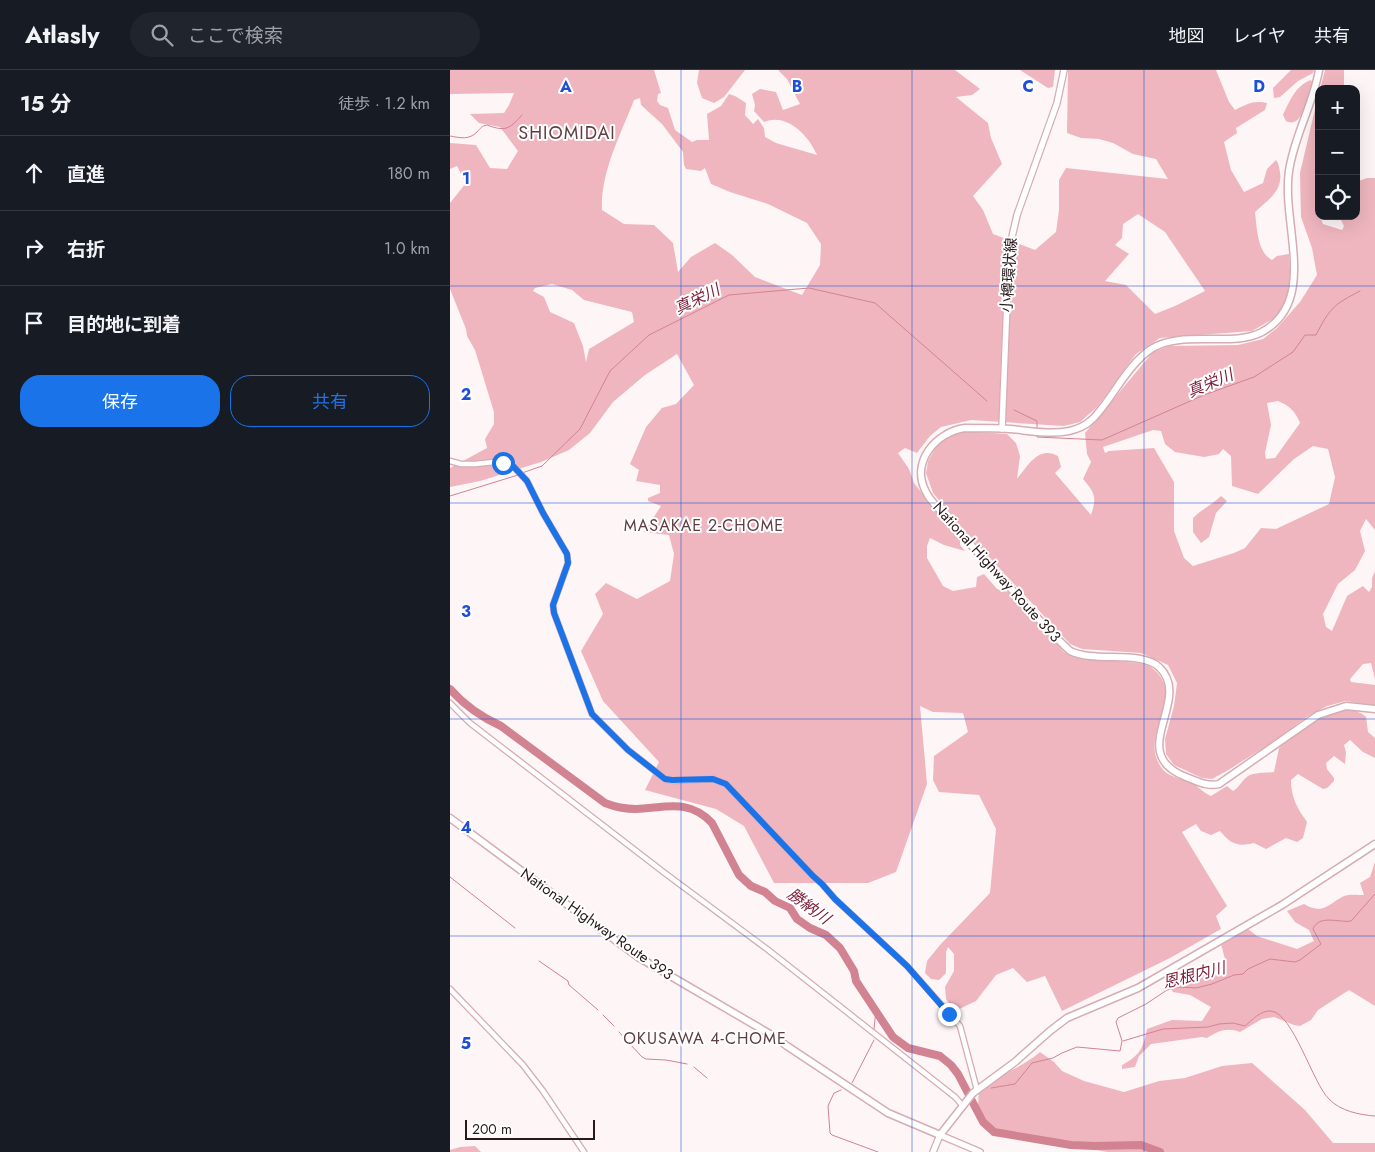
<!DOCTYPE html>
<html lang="ja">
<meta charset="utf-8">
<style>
:root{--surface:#171b24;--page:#20242c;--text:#f1f3f6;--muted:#9ea1a6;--line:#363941;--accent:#1a73e8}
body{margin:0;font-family:Jost,"Noto Sans JP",sans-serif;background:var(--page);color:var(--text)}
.controls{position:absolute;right:15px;top:15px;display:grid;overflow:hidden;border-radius:10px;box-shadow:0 5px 20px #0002}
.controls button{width:45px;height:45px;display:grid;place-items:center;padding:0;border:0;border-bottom:1px solid var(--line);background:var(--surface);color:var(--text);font:25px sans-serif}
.scale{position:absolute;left:15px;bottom:12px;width:130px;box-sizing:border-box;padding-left:5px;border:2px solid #28191c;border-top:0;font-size:14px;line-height:18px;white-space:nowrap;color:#28191c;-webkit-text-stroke:4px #fff;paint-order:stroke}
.stop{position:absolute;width:15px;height:15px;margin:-11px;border:4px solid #1a73e8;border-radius:50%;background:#fff}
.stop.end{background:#1a73e8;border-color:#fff;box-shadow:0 1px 5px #0008}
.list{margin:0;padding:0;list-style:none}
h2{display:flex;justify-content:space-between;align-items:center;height:65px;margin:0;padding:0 20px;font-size:21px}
h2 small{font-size:16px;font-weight:400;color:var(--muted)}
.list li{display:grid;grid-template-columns:32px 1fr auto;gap:15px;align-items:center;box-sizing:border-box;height:75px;padding:0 20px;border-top:1px solid var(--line)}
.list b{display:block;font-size:19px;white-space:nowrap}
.list em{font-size:16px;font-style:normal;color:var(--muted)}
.actions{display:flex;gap:10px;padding:15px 20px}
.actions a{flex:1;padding:11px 0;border:1px solid var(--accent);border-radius:20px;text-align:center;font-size:18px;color:var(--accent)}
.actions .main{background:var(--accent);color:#fff}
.icon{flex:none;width:28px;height:28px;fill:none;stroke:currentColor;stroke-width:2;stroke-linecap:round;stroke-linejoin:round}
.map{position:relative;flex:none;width:925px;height:1082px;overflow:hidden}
header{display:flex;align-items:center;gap:30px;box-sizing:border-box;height:70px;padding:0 25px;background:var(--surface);border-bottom:1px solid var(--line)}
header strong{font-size:24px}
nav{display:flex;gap:28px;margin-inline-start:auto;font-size:18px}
.search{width:350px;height:45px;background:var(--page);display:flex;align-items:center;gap:12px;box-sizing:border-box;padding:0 18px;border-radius:28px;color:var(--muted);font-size:19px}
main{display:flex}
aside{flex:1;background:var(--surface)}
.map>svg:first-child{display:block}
.green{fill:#efb6bf;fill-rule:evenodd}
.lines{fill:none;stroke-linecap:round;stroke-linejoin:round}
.stream{stroke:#d28392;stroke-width:1}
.river{stroke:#d28392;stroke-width:8}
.minor-casing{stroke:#d5adb3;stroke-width:7}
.major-casing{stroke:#d5adb3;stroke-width:8}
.highway-casing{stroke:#d5adb3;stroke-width:9}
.minor{stroke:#fff;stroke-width:4.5}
.major{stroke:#fff;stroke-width:5.5}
.highway{stroke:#fff;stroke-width:6}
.route{stroke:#1a73e8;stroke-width:6}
.grid{fill:none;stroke:#1d4ed8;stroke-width:1;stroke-opacity:0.55}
.labels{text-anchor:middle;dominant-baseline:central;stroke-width:4;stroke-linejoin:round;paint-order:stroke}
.street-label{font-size:15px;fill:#28191c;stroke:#fff}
.water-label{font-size:16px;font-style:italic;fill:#7b1e39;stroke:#fff}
.neighbourhood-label{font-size:16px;letter-spacing:1px;fill:#5f3d43;stroke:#fff}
.quarter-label{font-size:18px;letter-spacing:1px;fill:#5f3d43;stroke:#fff}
.grid-label{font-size:16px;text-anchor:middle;font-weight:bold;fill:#1d4ed8;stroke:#fff;stroke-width:4;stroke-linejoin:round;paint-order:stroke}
</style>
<header>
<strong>Atlasly</strong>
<div class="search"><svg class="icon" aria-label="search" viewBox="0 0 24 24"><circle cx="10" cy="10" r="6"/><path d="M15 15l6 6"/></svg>ここで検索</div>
<nav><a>地図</a><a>レイヤ</a><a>共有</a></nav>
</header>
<main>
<aside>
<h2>15 分<small>徒歩 · 1.2 km</small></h2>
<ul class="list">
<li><svg class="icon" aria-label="ahead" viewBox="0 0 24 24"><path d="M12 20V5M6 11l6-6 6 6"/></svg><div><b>直進</b></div><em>180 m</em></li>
<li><svg class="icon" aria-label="right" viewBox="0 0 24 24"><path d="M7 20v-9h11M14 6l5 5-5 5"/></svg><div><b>右折</b></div><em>1.0 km</em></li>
<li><svg class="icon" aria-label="arrive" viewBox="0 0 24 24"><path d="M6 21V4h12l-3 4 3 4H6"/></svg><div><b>目的地に到着</b></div></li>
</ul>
<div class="actions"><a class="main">保存</a><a>共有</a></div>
</aside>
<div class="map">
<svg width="925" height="1082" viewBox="0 0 925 1082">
<rect width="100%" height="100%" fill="#fef5f6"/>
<g class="green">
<path d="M0 0H204L211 23 208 24 207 31 210 35 218 38 225 60 242 72 247 70H259L257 44 271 36 279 24 285 26 296 33 295 45 303 54 308 49 314 58 315 67 326 73 367 85C359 66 337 42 314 52L304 41 305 35 302 24 310 19 326 22 333 40 350 34 337 9 328 0H505L530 19 522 25 506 27 538 53 541 68 552 94 523 126 533 140 543 164 585 180 606 162 609 140V110L616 98 718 109 706 89 683 84 663 73 649 69 631 68 617 63 618 0H766L779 32 785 40C797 34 804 30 817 33L815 40 786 58 787 63 774 72 781 100 794 122 813 113 817 99 826 90C829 94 829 97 830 102 833 121 818 130 805 142 807 158 807 182 822 190L827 186 839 184 841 215 834 238 821 250 802 261 710 268 686 284 647 337 630 352 614 356 521 350 491 357 480 366 467 383 455 378 448 383 459 399 464 413 498 456 510 468V475L515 481 494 475 480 468 477 476V488L493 516 503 521 526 517 527 507 534 504 547 519 559 522 564 526 614 582 628 587 697 594C744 626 686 661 711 697 719 709 734 708 745 715 751 719 754 723 761 726L777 716 783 721C790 717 792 710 798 706 805 702 816 703 824 702L829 678C848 663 892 624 916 647L918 662 925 668V688L913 682 900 670 894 675 896 682 895 694 884 686 876 693 877 699 884 708V711L877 718 873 719 848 704 841 710C841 727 847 738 857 752L853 768 847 772 836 768 816 779 804 773C787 777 781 774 770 761L761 765 751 761 746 754 732 762 777 836 766 846 771 859 720 888 612 941 595 906 577 912 563 898 546 905 526 931 505 941 496 929 495 917 504 901V884L498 877 496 882V903L489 910 481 909 475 903 477 891 490 875 540 823 546 759 529 725 489 722 483 710 484 686 518 662 513 643 483 642 470 636 477 714 446 802 418 813H324L294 756 266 739 195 720 209 692 153 631 131 581 153 544 145 524 156 513 187 529 220 511 224 484 219 465 194 462 211 436 198 431V428L210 423V415L186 411 189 400 180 394 196 357 212 338 226 334 244 315 227 284 195 305 163 332 140 363 119 380 91 392 30 411 0 417V398L37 378 35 369 44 354V342L25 280 17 266 16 259 0 219V133L16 113 7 96 0 99V73L26 75 40 98 57 99 68 81 50 57 29 53 20 44 54 43 59 35 64 23 0 24ZM190 28 191 35 212 54 233 82 234 95 236 99 251 101 255 98 261 114 280 122 318 134 357 153 371 174 370 195 352 225 305 207 282 185 265 173 241 187 228 202 223 173 204 155 174 154 152 140C150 103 171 64 184 30ZM688 144 715 162 755 221 725 236 705 244 676 215 655 211 679 184 665 175 672 168 673 154ZM102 214 122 220 134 230 182 242 184 252 139 279 136 292 133 276 124 253 100 242 94 227 83 221 85 218Z"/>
<path d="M249 0H295L274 27 264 33 252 28 247 13Z"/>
<path d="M570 0H605L603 17 598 18Z"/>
<path d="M841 0H864L863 3 848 11 830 27 824 28 823 18Z"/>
<path d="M875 0H894V19H870Z"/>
<path d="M861 10 862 12C861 21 853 50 844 52 841 53 838 52 836 51L833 45C839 32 846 15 861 10Z"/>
<path d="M869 22 868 139 869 146H870L873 154 892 160 894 156 889 146H906V112L917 108H925V460L916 449 910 461 915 481 905 500 888 514 873 544 876 557 882 561 897 526 913 516 919 522 922 517V508L925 501V609L921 593 913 594 900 609 901 612 925 615V636L896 631 877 636 858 646 824 671 780 699 762 709 752 708 724 695 716 684 715 669 724 636 727 613 718 595 691 583 632 579 620 574 511 457 483 423 476 403 478 391 487 375 500 365 514 361 557 364 566 373 570 386 567 409C577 397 588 375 608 386L611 397 605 403 641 445C647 427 645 423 633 409L641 392 637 384 635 363 703 282 720 276 788 275 813 269 827 258 850 232 867 205 862 178 851 147 850 103ZM828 331C840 336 845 341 850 353L825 388 816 389 815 383 821 355 817 333ZM703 360 711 361 715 374 725 382 754 387 769 384 773 379 781 386 782 416 808 424 844 389 863 376 878 379 885 407 879 434 826 459 811 458 795 478 784 483 743 496 734 488 724 461V412L704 378 659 381 655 383 653 377Z"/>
<path d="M771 426 777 431 766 443 759 467 751 473 743 462V448C752 439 762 435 771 426Z"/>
<path d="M925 792V936L899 920 868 940 861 950 850 956 844 955 824 947 812 949 790 962C777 957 768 961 757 968L752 967 701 974 689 986 685 997 672 999V995C690 985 693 979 697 959L722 950 752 951 761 937 740 925 723 922 718 913 731 902C748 906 761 899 776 893L771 874 798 859 807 866 847 879 864 871 859 860 845 852 837 841 854 834C874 846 879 833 894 826 899 824 908 825 914 825L910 813 920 807Z"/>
<path d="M590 982 604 992 612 1001 634 1011 674 1022 709 1011 735 1008 772 996 802 993 855 1040 883 1073H925V1082H657L578 1068 547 1060 532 1049 528 1036 529 1018 536 1009C556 1004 573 996 590 982Z"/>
<path d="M25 1076 31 1082H0V1080L10 1077Z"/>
</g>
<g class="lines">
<g class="stream">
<path d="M0 66C11 68 19 70 27 62 31 58 31 56 37 55 56 62 59 59 72 45"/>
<path d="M564 340 587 351V357"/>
<path d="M587 366V367L652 370 754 325 804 307 843 282 855 265H866C880 238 883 235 910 221"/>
<path d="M72 403 92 396 130 359 160 301 199 265 279 225 359 218 425 233 537 331"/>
<path d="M0 426 68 405"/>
<path d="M0 807 65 858"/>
<path d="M89 891 118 911 119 915 148 940"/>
<path d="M153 945 164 956"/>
<path d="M424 959 426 940"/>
<path d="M169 962 192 987 196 989 216 990 237 994"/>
<path d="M673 971 713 959 758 957 769 954 783 953 795 956C802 950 811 940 821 941 843 943 863 1014 879 1029 890 1041 910 1045 925 1046"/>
<path d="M244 997 257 1008"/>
<path d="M402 1013 424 970"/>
<path d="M541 1018 565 1014 582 993 603 988 612 983 627 977 670 981 672 971 666 952 668 948 696 934 717 920 729 917 746 918 762 914 784 905 793 904 798 899 820 889 845 892 850 890 871 874 863 859C869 844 889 853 901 851L925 824"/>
<path d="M391 1020 384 1023 378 1036 380 1063 382 1065 428 1082"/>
<path d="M516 1022 519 1019"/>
</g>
<path class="river" d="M0 619C14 635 31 647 51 656L155 733C165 737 176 739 186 739 215 738 239 728 262 753L289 805 301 816 315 822 325 831 340 838 347 849 360 858 376 865 390 878 404 901 406 911 443 967 458 978 490 986 501 995 508 1004 533 1052 544 1062 621 1075 645 1076 691 1075 710 1082"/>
<g class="minor-casing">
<g id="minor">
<path d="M0 391 11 394H25L44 392 53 393 63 396 77 411 93 443 117 484 118 493 103 535 104 543 142 644 178 680 215 709 222 711 263 709 276 714 363 806 372 814 385 829 457 896 510 956 527 1020"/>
<path d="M0 633 20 653 216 804 317 879 505 1027 513 1036"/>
<path d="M0 919 73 995 93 1021 134 1082"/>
</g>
</g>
<g class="major-casing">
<g id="major">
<path d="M552 359 559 180 567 145 607 33 614 0"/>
<path d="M483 1082 490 1065 530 1082"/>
</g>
</g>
<g class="highway-casing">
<g id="highway">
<path d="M869 0C863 35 844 66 839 101 831 153 869 231 812 262 782 278 733 259 701 279 682 292 669 315 655 334 648 343 642 352 631 357 610 367 583 361 560 359 545 358 530 358 515 358 486 362 460 392 476 422 480 431 489 438 495 446 511 464 527 482 544 500 569 527 593 556 620 581 645 593 691 580 709 597 744 630 674 683 736 707 747 711 757 717 769 714L868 645 896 636 925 639"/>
<path d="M0 748 188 887 325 967 337 976 438 1043 490 1065 523 1023 565 992 600 961 617 948 688 918 832 835 925 774"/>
</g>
</g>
<use href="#minor" class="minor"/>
<use href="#major" class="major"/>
<use href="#highway" class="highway"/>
</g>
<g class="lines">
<path class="route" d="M53 393 63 396 77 411 93 443 117 484 118 493 103 535 104 543 142 644 178 680 215 709 222 710 263 709 276 714 363 806 372 814 385 829 457 896 499 944"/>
</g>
<path class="grid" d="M231 0V1082M462 0V1082M694 0V1082M0 216H925M0 433H925M0 649H925M0 866H925"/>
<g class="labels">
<g class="street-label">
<text transform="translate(559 205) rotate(-86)">小樽環状線</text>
<text transform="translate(547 502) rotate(48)">National Highway Route 393</text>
<text transform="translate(147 854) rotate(35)">National Highway Route 393</text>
</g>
<g class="water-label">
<text transform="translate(247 229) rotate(-26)">真栄川</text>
<text transform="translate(760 313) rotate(-23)">真栄川</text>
<text transform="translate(359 836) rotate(36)">勝納川</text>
<text transform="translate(744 905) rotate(-14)">恩根内川</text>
</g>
<g class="neighbourhood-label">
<text x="254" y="455">MASAKAE 2-CHOME</text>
<text x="255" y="968">OKUSAWA 4-CHOME</text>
</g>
<g class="quarter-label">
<text x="117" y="63">SHIOMIDAI</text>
</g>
</g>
<g class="grid-label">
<text x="116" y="22">A</text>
<text x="347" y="22">B</text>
<text x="578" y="22">C</text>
<text x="809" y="22">D</text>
<text x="16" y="114">1</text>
<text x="16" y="330">2</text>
<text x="16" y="547">3</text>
<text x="16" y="763">4</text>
<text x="16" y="979">5</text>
</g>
</svg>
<div class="controls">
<button>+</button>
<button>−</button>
<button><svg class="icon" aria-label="locate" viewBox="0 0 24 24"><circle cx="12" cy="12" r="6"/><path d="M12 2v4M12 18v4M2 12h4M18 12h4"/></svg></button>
</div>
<div class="scale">200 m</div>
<div class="stop" style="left:53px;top:393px"></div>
<div class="stop end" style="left:499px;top:944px"></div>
</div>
</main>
